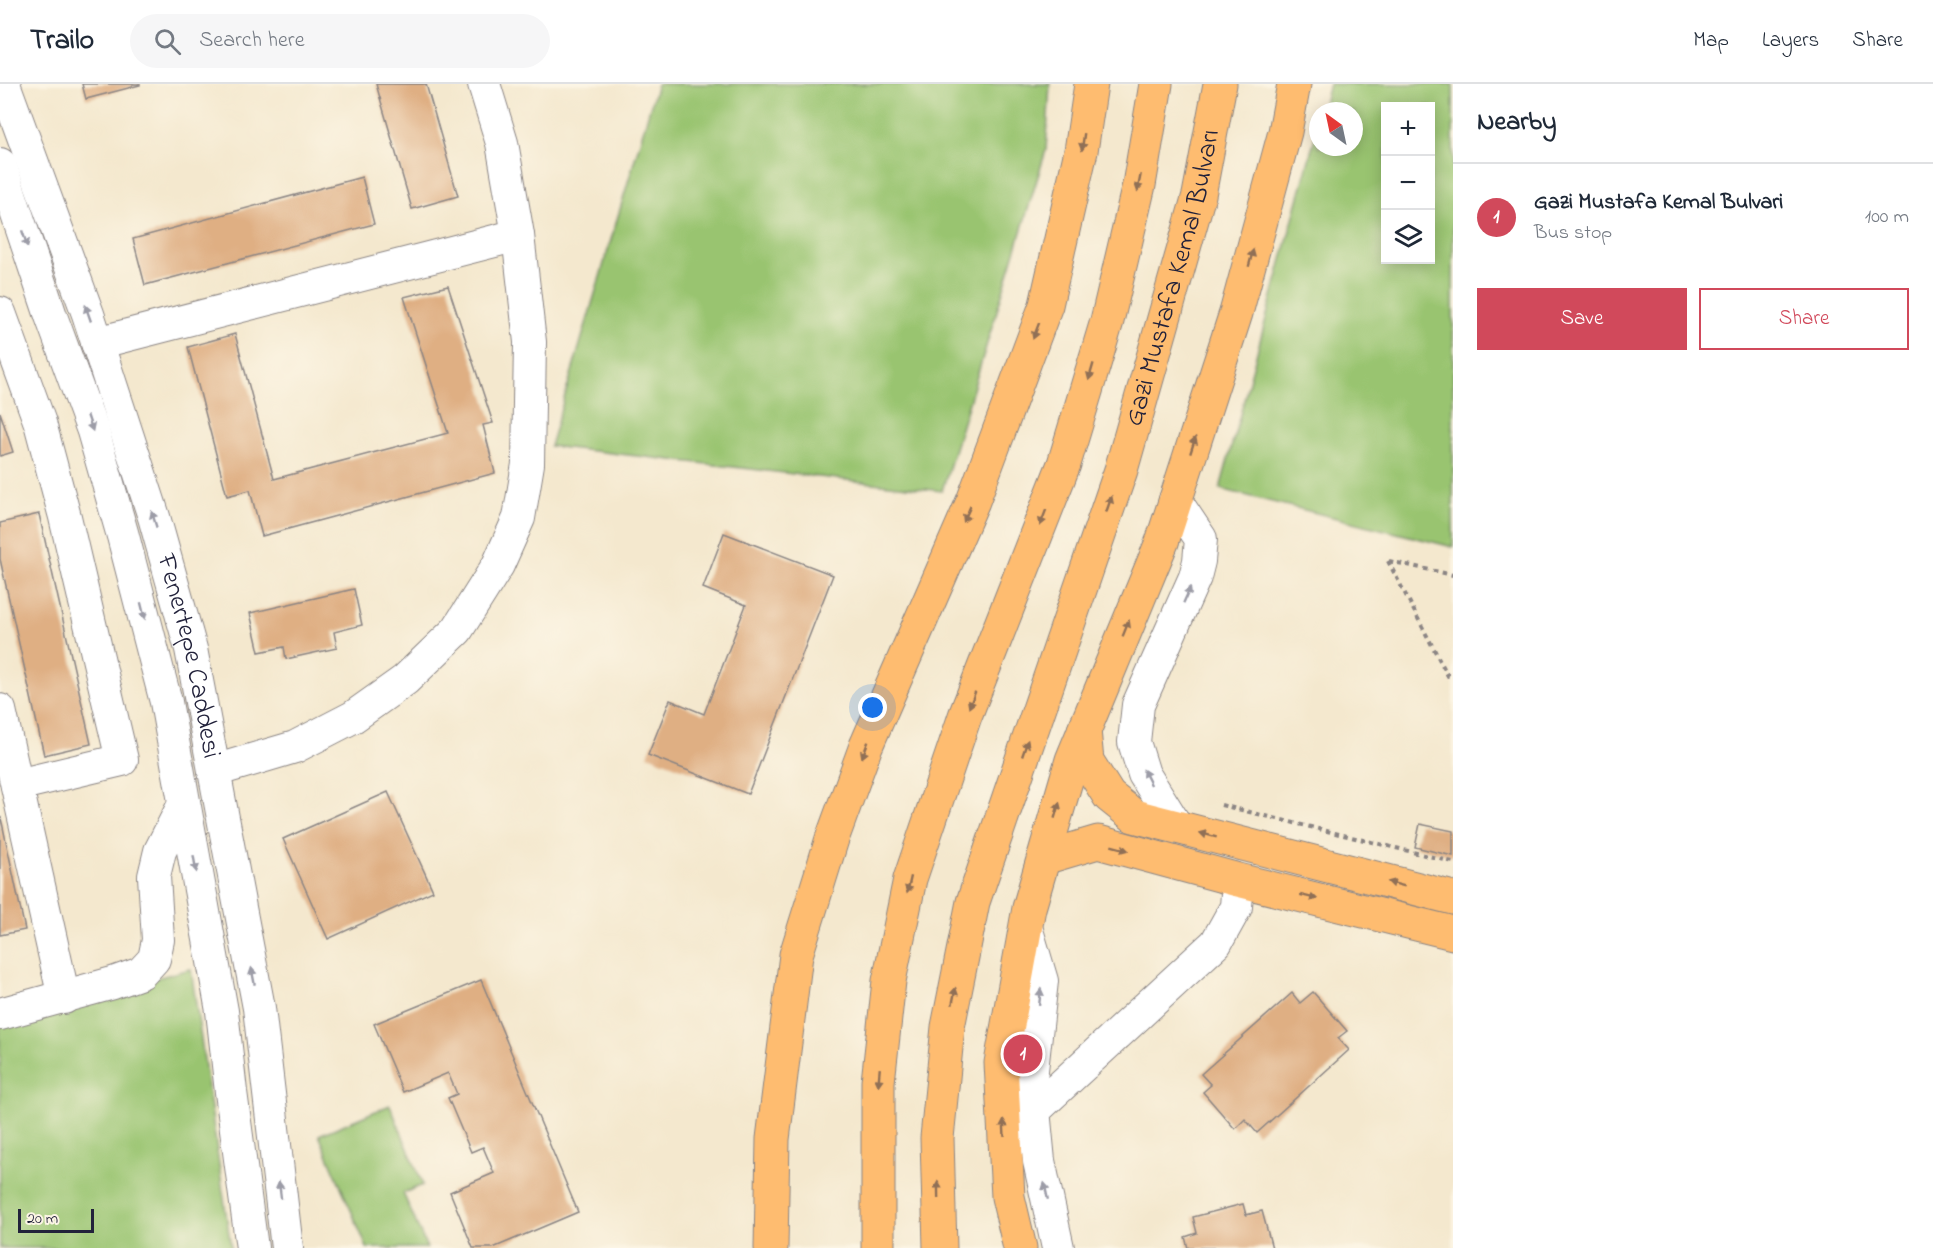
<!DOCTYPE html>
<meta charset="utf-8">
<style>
:root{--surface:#fff;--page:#f6f6f7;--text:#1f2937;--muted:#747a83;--line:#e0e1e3;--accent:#d1495b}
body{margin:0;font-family:"Indie Flower",sans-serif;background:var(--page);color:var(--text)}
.controls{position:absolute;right:18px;top:18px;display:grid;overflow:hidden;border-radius:0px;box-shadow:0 3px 15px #0003}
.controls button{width:54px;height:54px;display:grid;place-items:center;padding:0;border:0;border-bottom:2px solid var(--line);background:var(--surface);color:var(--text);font:30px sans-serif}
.compass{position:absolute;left:1309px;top:18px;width:54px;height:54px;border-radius:50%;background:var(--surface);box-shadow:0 3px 15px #0003;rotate:327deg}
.scale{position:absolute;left:18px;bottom:15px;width:76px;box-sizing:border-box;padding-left:6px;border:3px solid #22223b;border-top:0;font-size:16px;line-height:21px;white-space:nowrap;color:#22223b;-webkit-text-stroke:4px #fcf5e5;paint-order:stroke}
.you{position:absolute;left:873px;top:624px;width:21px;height:21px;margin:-15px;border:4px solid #fff;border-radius:50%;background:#1a73e8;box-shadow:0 0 0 9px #1a73e833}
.badge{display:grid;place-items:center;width:39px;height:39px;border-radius:50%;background:var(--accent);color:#fff;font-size:20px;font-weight:700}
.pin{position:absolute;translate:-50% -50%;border:3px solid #fff;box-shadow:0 2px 6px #0006}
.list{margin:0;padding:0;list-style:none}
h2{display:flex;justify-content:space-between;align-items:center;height:78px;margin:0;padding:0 24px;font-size:26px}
h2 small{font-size:20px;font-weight:400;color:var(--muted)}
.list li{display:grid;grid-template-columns:39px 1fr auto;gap:18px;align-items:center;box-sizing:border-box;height:108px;padding:0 24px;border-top:2px solid var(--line)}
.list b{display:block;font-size:22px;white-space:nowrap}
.list p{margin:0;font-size:20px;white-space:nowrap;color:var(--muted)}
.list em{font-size:20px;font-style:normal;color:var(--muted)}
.actions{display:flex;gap:12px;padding:18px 24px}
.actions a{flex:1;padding:14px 0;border:2px solid var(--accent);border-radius:0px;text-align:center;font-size:21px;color:var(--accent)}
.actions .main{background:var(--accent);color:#fff}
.icon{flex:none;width:33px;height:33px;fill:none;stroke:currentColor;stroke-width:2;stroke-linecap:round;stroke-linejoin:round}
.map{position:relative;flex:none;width:1453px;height:1164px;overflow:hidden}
header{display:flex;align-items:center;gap:36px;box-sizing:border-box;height:84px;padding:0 30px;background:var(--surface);border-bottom:2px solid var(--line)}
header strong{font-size:28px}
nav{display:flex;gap:33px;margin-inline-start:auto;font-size:21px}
.search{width:420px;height:54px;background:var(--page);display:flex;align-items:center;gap:15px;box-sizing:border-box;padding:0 21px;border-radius:33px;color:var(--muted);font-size:22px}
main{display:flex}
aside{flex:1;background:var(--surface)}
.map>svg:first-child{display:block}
.green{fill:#99c470;stroke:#5e7356;stroke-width:1.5;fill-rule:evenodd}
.building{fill:#dfaf83}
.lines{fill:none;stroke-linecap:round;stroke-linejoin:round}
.minor-casing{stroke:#8b8584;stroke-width:34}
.major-casing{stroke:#8b8584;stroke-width:35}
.highway-casing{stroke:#8b8584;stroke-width:35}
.path{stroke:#8b8584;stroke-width:4;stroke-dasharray:4.5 4.5;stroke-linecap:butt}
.minor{stroke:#fff;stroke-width:32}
.major{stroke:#febc70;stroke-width:33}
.highway{stroke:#febc70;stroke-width:33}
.oneway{fill:#906f56}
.oneway2{fill:#9c9ca7}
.labels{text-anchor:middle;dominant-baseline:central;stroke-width:6;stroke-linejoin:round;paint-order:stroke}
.street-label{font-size:27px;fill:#22223b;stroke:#fcf5e5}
</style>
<header>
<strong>Trailo</strong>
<div class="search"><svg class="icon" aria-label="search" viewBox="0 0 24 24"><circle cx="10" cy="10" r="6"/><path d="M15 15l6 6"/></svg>Search here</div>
<nav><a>Map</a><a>Layers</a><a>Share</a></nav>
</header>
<main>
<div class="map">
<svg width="1453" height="1164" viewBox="0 0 1453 1164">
<rect width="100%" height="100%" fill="#fcf5e5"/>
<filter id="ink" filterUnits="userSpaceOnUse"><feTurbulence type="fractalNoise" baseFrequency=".0167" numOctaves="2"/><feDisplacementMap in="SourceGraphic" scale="12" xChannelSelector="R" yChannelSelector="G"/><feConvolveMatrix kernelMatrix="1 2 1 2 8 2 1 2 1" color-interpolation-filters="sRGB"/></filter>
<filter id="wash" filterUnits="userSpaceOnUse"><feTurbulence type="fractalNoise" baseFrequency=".008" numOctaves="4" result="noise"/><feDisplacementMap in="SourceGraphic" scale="24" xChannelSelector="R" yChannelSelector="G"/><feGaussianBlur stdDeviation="1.35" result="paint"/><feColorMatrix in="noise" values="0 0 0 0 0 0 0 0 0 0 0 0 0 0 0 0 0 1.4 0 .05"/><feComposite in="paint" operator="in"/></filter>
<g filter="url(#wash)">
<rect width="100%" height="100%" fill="#f4e8ce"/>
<g class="green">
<path d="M657 0H1050L1046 66 942 407 550 362Z"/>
<path d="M1329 0H1453V463L1220 405 1318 42V63H1354V27H1322ZM1430 22V176H1386V22Z"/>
<path d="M191 885 231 1164H0V934Z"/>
<path d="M390 1021 423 1101 403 1109 427 1164H367L319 1051Z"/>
</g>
<g id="blocks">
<g class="building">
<path d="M82 0H140V1L86 15Z"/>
<path d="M376 0H426L458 112 412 125Z"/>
<path d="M362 93 374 140 145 201 133 155Z"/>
<path d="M448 202 493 339 483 341 495 389 262 452 250 406 227 412 188 263 235 250 274 395 448 349 404 213Z"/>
<path d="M0 328 13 368 0 372Z"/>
<path d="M39 430 91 660 44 671 0 475V439Z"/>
<path d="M724 449 833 491 748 710 648 671 670 616 704 630 746 521 703 504Z"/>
<path d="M354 505 362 541 334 548 337 564 286 575 284 563 259 568 250 529Z"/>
<path d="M388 708 433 807 328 855 283 755Z"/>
<path d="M1 734 25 846 0 851V735Z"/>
<path d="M1420 740 1453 747V772L1415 763Z"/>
<path d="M481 896 578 1128 493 1164H473L450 1108 494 1089 483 1063 471 1068 448 1014 457 1010 448 989 403 1008 374 940Z"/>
<path d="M1313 908 1347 947 1338 954 1349 966 1257 1049 1245 1035 1235 1045 1203 1008 1211 1001 1201 990 1292 909 1300 919Z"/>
<path d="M1243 1120 1246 1131 1262 1127 1272 1164H1188L1185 1153 1197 1149 1193 1133Z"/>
</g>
</g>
</g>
<g filter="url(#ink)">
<use href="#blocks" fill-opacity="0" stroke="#8b8584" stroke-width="1.5"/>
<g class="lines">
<g class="minor-casing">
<g id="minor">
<path id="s1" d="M4 0 88 230 154 433 191 565 259 924 287 1164"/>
<path d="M0 80 51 232 93 347 123 452 166 618 222 927 231 1008 252 1164"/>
<path d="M0 229 40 339 65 433 122 676 17 701"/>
<path d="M97 259 518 151"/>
<path d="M1175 416 1201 455 1199 477 1195 493 1138 621 1134 658 1144 690 1177 743"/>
<path d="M0 626 64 914"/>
<path d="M214 687 295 663 353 633 405 596 457 546 498 481 519 434 528 380 530 258 518 151 502 59 484 0"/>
<path d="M1026 843 1042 897 1031 995 1039 1077 1058 1164"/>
<path d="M0 930 113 899 141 889 154 875 158 856 154 792 160 767 184 720"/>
<path d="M1034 1027 1216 859 1236 823 1238 796"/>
</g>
</g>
<g class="major-casing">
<g id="major">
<path d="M1084 646 1087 677 1109 712 1134 732 1453 814"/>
<path d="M1044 774 1098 758 1238 796 1453 849"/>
</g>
</g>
<g class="highway-casing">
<g id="highway">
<path d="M771 1164 773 1055 796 871 832 755 866 662 973 417 1046 221 1081 67 1091 0"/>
<path d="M878 1164V998L889 897 910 795 965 632 1064 380 1107 237 1139 101 1156 0"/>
<path id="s2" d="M940 1164 937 1054 948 943 973 818 1121 386 1199 111 1220 0"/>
<path d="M1020 1164 1008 1113 1001 979 1029 824 1072 676 1162 458 1236 229 1285 48 1294 0"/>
</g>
</g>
<g class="path">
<path d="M1388 477 1448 592 1453 593"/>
<path d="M1389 477 1453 491"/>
<path d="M1221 721 1453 778"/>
</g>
<use href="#minor" class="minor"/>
<use href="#major" class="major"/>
<use href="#highway" class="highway"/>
</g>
<defs><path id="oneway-solid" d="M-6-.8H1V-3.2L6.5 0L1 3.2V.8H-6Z" transform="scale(1.5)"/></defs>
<g class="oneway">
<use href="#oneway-solid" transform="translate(1083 58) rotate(98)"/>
<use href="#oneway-solid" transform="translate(1139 99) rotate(101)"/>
<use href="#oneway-solid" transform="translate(1251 174) rotate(-75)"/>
<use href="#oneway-solid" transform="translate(1036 247) rotate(111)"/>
<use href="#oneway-solid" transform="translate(1091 288) rotate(106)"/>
<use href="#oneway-solid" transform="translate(1193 361) rotate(-72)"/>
<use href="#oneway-solid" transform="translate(1109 420) rotate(-71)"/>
<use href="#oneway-solid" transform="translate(967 430) rotate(114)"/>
<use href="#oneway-solid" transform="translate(1043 434) rotate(111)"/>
<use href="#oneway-solid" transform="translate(1126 544) rotate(-68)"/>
<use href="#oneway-solid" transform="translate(972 616) rotate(111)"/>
<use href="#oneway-solid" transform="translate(1025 664) rotate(-71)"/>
<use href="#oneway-solid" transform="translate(865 666) rotate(111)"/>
<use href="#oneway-solid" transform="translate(1057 726) rotate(-74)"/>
<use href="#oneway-solid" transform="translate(1208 751) rotate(-165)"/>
<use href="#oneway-solid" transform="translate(1120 764) rotate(15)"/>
<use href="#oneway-solid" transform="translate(1396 800) rotate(-165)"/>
<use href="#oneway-solid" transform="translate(909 801) rotate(103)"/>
<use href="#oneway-solid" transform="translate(1309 813) rotate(14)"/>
<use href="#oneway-solid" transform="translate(954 912) rotate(-79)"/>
<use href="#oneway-solid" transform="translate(879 993) rotate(95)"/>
<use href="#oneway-solid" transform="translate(1004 1044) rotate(-93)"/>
<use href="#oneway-solid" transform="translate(938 1106) rotate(-91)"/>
</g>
<g class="oneway2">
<use href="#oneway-solid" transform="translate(25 155) rotate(71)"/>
<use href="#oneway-solid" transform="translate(88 229) rotate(-109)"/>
<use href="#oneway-solid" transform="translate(90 339) rotate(71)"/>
<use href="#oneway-solid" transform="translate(154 435) rotate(-107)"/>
<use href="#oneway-solid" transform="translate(1187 511) rotate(-66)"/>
<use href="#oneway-solid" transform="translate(143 527) rotate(76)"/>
<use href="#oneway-solid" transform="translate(1147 693) rotate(-117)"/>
<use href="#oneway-solid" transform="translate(195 780) rotate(80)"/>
<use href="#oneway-solid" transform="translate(253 892) rotate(-101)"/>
<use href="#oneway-solid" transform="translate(1040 913) rotate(-84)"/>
<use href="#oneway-solid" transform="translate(280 1106) rotate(-97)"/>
<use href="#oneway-solid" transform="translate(1046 1107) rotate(-102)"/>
</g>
</g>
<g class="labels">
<g class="street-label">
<text stroke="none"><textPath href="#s2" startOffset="1005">Gazi Mustafa Kemal Bulvarı</textPath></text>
<text stroke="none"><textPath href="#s1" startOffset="602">Fenertepe Caddesi</textPath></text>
</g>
</g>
</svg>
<div class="controls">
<button>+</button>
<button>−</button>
<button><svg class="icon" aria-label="layers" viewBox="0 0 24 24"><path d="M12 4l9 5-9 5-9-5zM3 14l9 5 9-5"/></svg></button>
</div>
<svg class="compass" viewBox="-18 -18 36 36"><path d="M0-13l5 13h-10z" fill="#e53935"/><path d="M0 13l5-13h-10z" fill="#747a83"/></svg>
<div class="scale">20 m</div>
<div class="you"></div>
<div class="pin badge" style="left:1023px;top:970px">1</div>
</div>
<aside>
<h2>Nearby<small></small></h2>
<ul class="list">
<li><span class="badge">1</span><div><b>Gazi Mustafa Kemal Bulvari</b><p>Bus stop</p></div><em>100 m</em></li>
</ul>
<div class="actions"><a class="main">Save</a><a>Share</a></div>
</aside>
</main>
